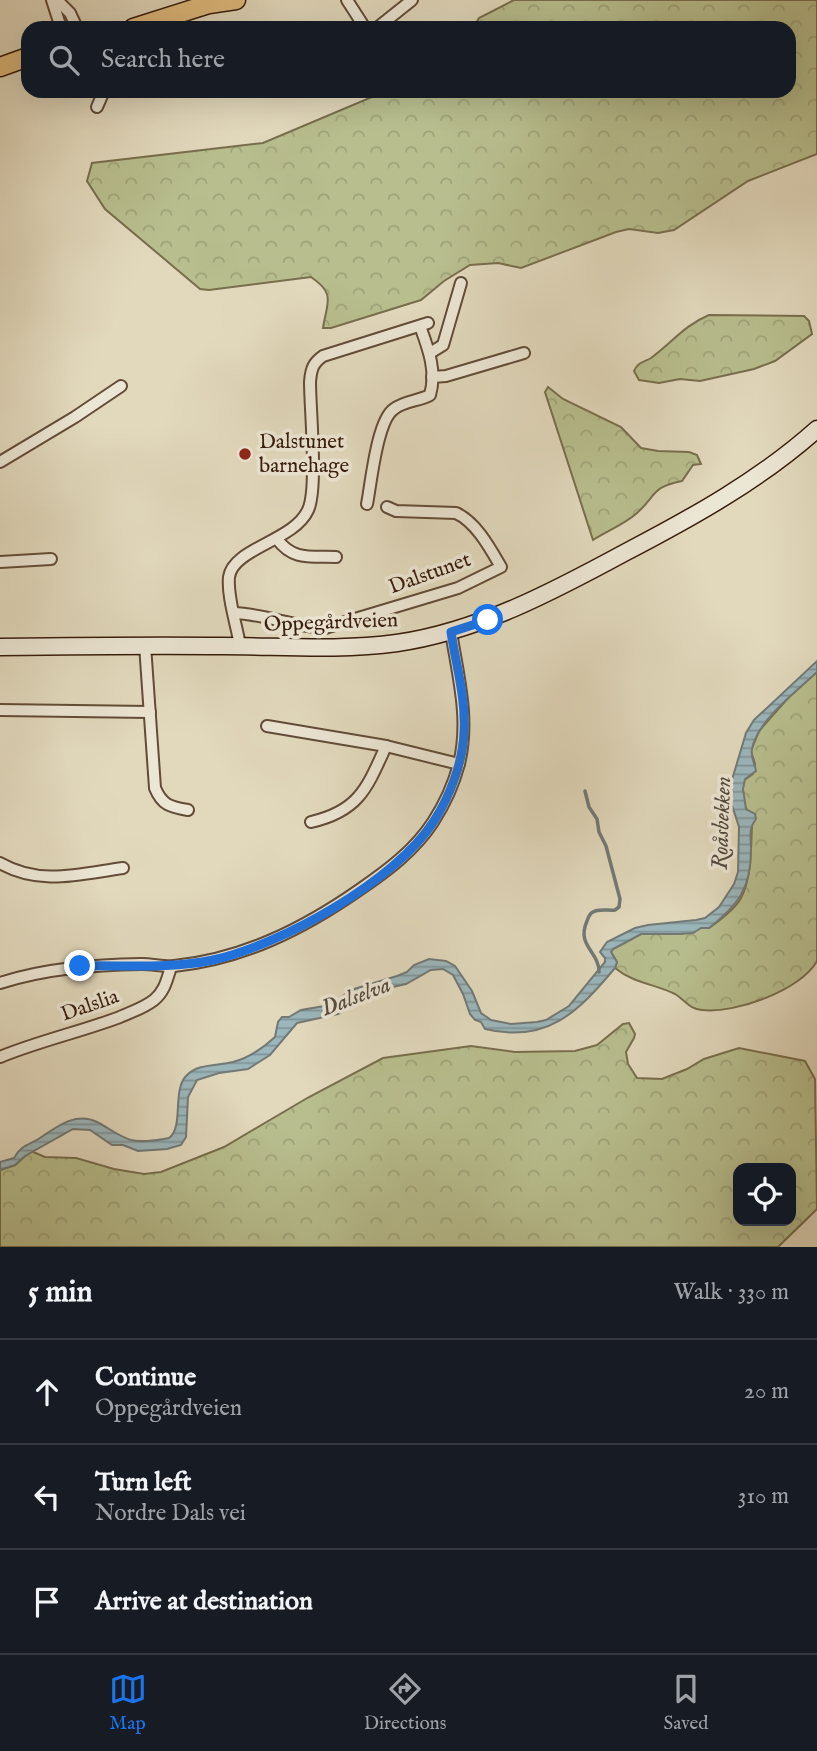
<!DOCTYPE html>
<meta charset="utf-8">
<style>
:root{--surface:#171b24;--page:#242831;--text:#f1f3f6;--muted:#9ea1a6;--line:#363941;--accent:#1a73e8}
body{margin:0;font-family:"IM FELL English",serif;background:var(--page);color:var(--text)}
.controls{position:absolute;right:21px;bottom:21px;display:grid;overflow:hidden;border-radius:14px;box-shadow:0 7px 28px #0002}
.controls button{width:63px;height:63px;display:grid;place-items:center;padding:0;border:0;border-bottom:2px solid var(--line);background:var(--surface);color:var(--text);font:35px sans-serif}
.stop{position:absolute;width:21px;height:21px;margin:-16px;border:5px solid #1a73e8;border-radius:50%;background:#fff}
.stop.end{background:#1a73e8;border-color:#fff;box-shadow:0 2px 7px #0008}
.list{margin:0;padding:0;list-style:none}
h2{display:flex;justify-content:space-between;align-items:center;height:91px;margin:0;padding:0 28px;font-size:30px}
h2 small{font-size:23px;font-weight:400;color:var(--muted)}
.list li{display:grid;grid-template-columns:46px 1fr auto;gap:21px;align-items:center;box-sizing:border-box;height:105px;padding:0 28px;border-top:2px solid var(--line)}
.list b{display:block;font-size:26px;white-space:nowrap}
.list p{margin:0;font-size:23px;white-space:nowrap;color:var(--muted)}
.list em{font-size:23px;font-style:normal;color:var(--muted)}
.icon{flex:none;width:38px;height:38px;fill:none;stroke:currentColor;stroke-width:2;stroke-linecap:round;stroke-linejoin:round}
.map{position:relative;flex:none;width:817px;height:1247px;overflow:hidden}
.search{position:absolute;background:var(--surface);box-shadow:0 7px 28px #0002;left:21px;right:21px;top:21px;height:77px;display:flex;align-items:center;gap:18px;box-sizing:border-box;padding:0 24px;border-radius:21px;color:var(--muted);font-size:26px}
.sheet{height:406px;background:var(--surface)}
nav{display:flex;justify-content:space-around;align-items:center;box-sizing:border-box;height:98px;border-top:2px solid var(--line);background:var(--surface);font-size:19px;color:var(--muted)}
nav a{display:grid;justify-items:center;gap:4px}
nav .on{color:var(--accent)}
.map>svg:first-child{display:block}
.forest{fill:url(#forest-crowns);stroke:#786e4d;stroke-width:2;fill-rule:evenodd}
.water{fill:url(#water-rules);stroke:#737976;stroke-width:2}
.lines{fill:none;stroke-linecap:round;stroke-linejoin:round}
.stream{stroke:#737976;stroke-width:3.5}
.street-casing{stroke:#624c38;stroke-width:14}
.secondary-casing{stroke:#371d0c;stroke-width:19}
.primary-casing{stroke:#371d0c;stroke-width:21}
.street{stroke:#ece6d4;stroke-width:10}
.secondary{stroke:#ece6d4;stroke-width:16}
.primary{stroke:#e1bc7e;stroke-width:18}
.route{stroke:#1a73e8;stroke-width:9}
.poi-dot{fill:#8f2418;stroke:#ece6d4;stroke-width:2.5}
.labels{text-anchor:middle;dominant-baseline:central;stroke-width:7;stroke-linejoin:round;paint-order:stroke}
.poi-label{font-size:21px;fill:#371d0c;stroke:#ece6d4;text-anchor:start}
.street-label{font-size:21px;fill:#371d0c;stroke:#ece6d4}
.water-label{font-size:23px;font-style:italic;fill:#554b41;stroke:#ece6d4}
</style>
<div class="map">
<svg width="817" height="1247" viewBox="0 0 817 1247">
<defs>
<pattern id="forest-crowns" width="20" height="18" patternUnits="userSpaceOnUse" patternTransform="scale(1.75)"><rect width="20" height="18" fill="#b8be8e"/><path d="M2 6a3 3 0 1 1 6 0M12 15a3 3 0 1 1 6 0" fill="none" stroke="#9fa379"/></pattern>
<pattern id="water-rules" width="6" height="5" patternUnits="userSpaceOnUse" patternTransform="scale(1.75)"><rect width="6" height="5" fill="#9bb7bd"/><path d="M0 2.5h6" fill="none" stroke="#7f9498"/></pattern>
</defs>
<rect width="100%" height="100%" fill="#e2d9bd"/>
<filter id="stains"><feTurbulence type="fractalNoise" baseFrequency=".00286" numOctaves="4"/><feColorMatrix values="0 0 0 0 .2 0 0 0 0 .09 0 0 0 0 .02 0 0 0 .5 -.17"/></filter>
<radialGradient id="worn" r=".72"><stop offset=".6" stop-color="#630" stop-opacity="0"/><stop offset="1" stop-color="#630" stop-opacity=".3"/></radialGradient>
<g class="forest">
<path d="M514 0H817V154L748 181 674 230 658 233 629 229 616 232 521 268 498 263 470 265 444 281 421 300 331 328H323C327 302 336 294 311 277L209 290 200 289 105 209 87 181 92 163 263 143 386 91H789V28H473L479 18Z"/>
<path d="M709 315 804 316 809 321 812 334 775 361 754 369 700 381 680 379 659 383 639 380 634 371C638 362 644 362 651 358 672 343 683 326 709 315Z"/>
<path d="M548 387 563 399 621 427 641 448 658 451 689 452 697 455 701 464 693 465 682 481C651 487 657 495 637 513 625 524 607 531 593 540L545 392Z"/>
<path d="M817 672V961C801 990 735 1014 702 1010 689 1009 685 1000 675 994 655 984 633 983 615 968L617 962 611 952 613 949 641 934H680L701 928H709C719 921 735 909 741 898 752 877 751 846 752 823 752 817 749 813 746 808 742 801 743 789 743 781L753 774 755 764 751 751 759 731 789 697Z"/>
<path d="M629 1023 635 1034 634 1038 626 1052 628 1064 637 1078 662 1079 687 1069 704 1059 739 1048 805 1061 815 1079 817 1209 778 1247H0V1170L15 1165 31 1151 45 1157 76 1158 114 1169 144 1174 161 1172 224 1147 309 1097 383 1058 471 1046 515 1052 575 1051 597 1045 623 1024ZM738 1168H791V1221H738Z"/>
</g>
<path class="water" d="M817 661V672C797 691 757 721 752 749 750 757 755 763 756 771L745 779 743 789 746 809 755 814 756 819C748 829 751 838 751 850 751 889 738 905 709 928H701L693 933 680 934H641L613 949 611 952 617 962 615 968C578 1012 547 1044 485 1029L481 1022 475 1020 470 1014 463 994 453 975 443 969 431 970 406 984 388 988 338 1014 297 1023 270 1055 248 1069 219 1073 197 1080 188 1097 186 1137 181 1145 167 1149 138 1151 123 1145H112L90 1130 73 1129 25 1156 15 1165 0 1170V1162L14 1158C23 1143 29 1146 43 1136 59 1125 77 1112 97 1122 109 1128 118 1136 131 1140 143 1143 157 1140 169 1138 184 1127 172 1091 186 1076 198 1063 218 1066 233 1062 249 1058 263 1048 275 1037L278 1022 282 1017H289L301 1010 330 1005 351 990 397 976 407 972 414 965 429 959 446 961 455 966 472 991 481 1013 491 1020 511 1024 537 1022 546 1020 569 1006 605 962V958L600 952 607 942 635 928 648 925 696 920 705 918 719 907 734 884 738 872 739 827 728 793 746 733 754 720Z"/>
<g class="lines">
<path class="stream" d="M585 791 589 807 597 819 599 832 606 846 620 899 619 907 615 910C609 911 599 908 593 912 590 913 588 918 587 921 576 946 599 951 599 972"/>
<g class="street-casing">
<g id="street">
<path d="M52 0 61 28"/>
<path d="M57 0 70 13 77 28"/>
<path d="M347 0 365 28"/>
<path d="M377 28 412 0"/>
<path d="M97 107 104 91"/>
<path d="M430 353 443 345 461 283"/>
<path d="M432 377 446 376 524 353"/>
<path d="M0 462 75 417 121 386"/>
<path d="M367 504C371 484 377 420 394 409 404 401 419 401 430 395 437 371 428 348 420 326"/>
<path d="M277 539C293 561 311 556 336 557"/>
<path d="M0 562 51 559"/>
<path d="M234 613C265 614 294 627 325 628L458 588 501 567C490 548 476 522 456 513L396 511 387 507"/>
<path d="M145 645 155 788C162 805 170 807 188 810"/>
<path d="M240 646C237 626 227 597 229 577 233 548 294 541 308 510 318 489 310 409 310 382 311 369 313 363 323 356L428 323"/>
<path d="M0 710 150 712"/>
<path d="M267 726 386 746 459 764"/>
<path d="M311 822C359 811 367 788 386 746"/>
<path d="M0 863C40 886 79 874 123 868"/>
<path d="M0 983C47 968 94 965 142 964 153 964 164 967 174 966 243 959 303 929 359 890 387 871 415 850 433 822 444 805 454 783 459 764 470 719 458 676 451 632"/>
<path d="M0 1057C39 1041 80 1032 120 1017 131 1012 144 1008 154 1000 165 991 167 979 171 967"/>
</g>
</g>
<g class="secondary-casing">
<path id="secondary" d="M0 647C74 646 148 645 222 646 280 646 339 651 397 643 479 631 554 591 626 552 693 517 760 480 817 429"/>
</g>
<g class="primary-casing">
<g id="primary">
<path d="M133 28 209 4 236 0"/>
<path d="M0 67 28 57"/>
</g>
</g>
<use href="#street" class="street"/>
<use href="#secondary" class="secondary"/>
<use href="#primary" class="primary"/>
</g>
<g class="lines">
<path class="route" d="M80 966C124 965 170 969 213 960 281 945 396 881 434 821 450 796 463 762 464 732 466 698 456 665 451 632L488 620"/>
</g>
<circle class="poi-dot" cx="245" cy="454" r="7"/>
<g class="labels">
<g class="poi-label">
<text x="259" y="442">Dalstunet<tspan x="259" dy="24">barnehage</tspan></text>
</g>
<g class="street-label">
<text transform="translate(430 574) rotate(-20)">Dalstunet</text>
<text transform="translate(331 623) rotate(-2)">Oppegårdveien</text>
<text transform="translate(90 1006) rotate(-19)">Dalslia</text>
</g>
<g class="water-label">
<text transform="translate(722 823) rotate(-88)">Roåsbekken</text>
<text transform="translate(356 997) rotate(-21)">Dalselva</text>
</g>
</g>
<rect width="100%" height="100%" filter="url(#stains)"/>
<rect width="100%" height="100%" fill="url(#worn)"/>
</svg>
<div class="controls">
<button><svg class="icon" aria-label="locate" viewBox="0 0 24 24"><circle cx="12" cy="12" r="6"/><path d="M12 2v4M12 18v4M2 12h4M18 12h4"/></svg></button>
</div>
<div class="stop" style="left:488px;top:620px"></div>
<div class="stop end" style="left:80px;top:966px"></div>
<div class="search"><svg class="icon" aria-label="search" viewBox="0 0 24 24"><circle cx="10" cy="10" r="6"/><path d="M15 15l6 6"/></svg>Search here</div>
</div>
<section class="sheet">
<h2>5 min<small>Walk · 330 m</small></h2>
<ul class="list">
<li><svg class="icon" aria-label="ahead" viewBox="0 0 24 24"><path d="M12 20V5M6 11l6-6 6 6"/></svg><div><b>Continue</b><p>Oppegårdveien</p></div><em>20 m</em></li>
<li><svg class="icon" aria-label="left" viewBox="0 0 24 24"><path d="M17 20v-9H6M10 6l-5 5 5 5"/></svg><div><b>Turn left</b><p>Nordre Dals vei</p></div><em>310 m</em></li>
<li><svg class="icon" aria-label="arrive" viewBox="0 0 24 24"><path d="M6 21V4h12l-3 4 3 4H6"/></svg><div><b>Arrive at destination</b></div></li>
</ul>
</section>
<nav>
<a class="on"><svg class="icon" aria-label="map" viewBox="0 0 24 24"><path d="M3 6l6-2 6 2 6-2v14l-6 2-6-2-6 2zM9 4v14M15 6v14"/></svg>Map</a>
<a><svg class="icon" aria-label="directions" viewBox="0 0 24 24"><path d="M12 3l9 9-9 9-9-9zM9 14v-3h6M13 9l2 2-2 2"/></svg>Directions</a>
<a><svg class="icon" aria-label="saved" viewBox="0 0 24 24"><path d="M7 4h10v16l-5-4-5 4z"/></svg>Saved</a>
</nav>
